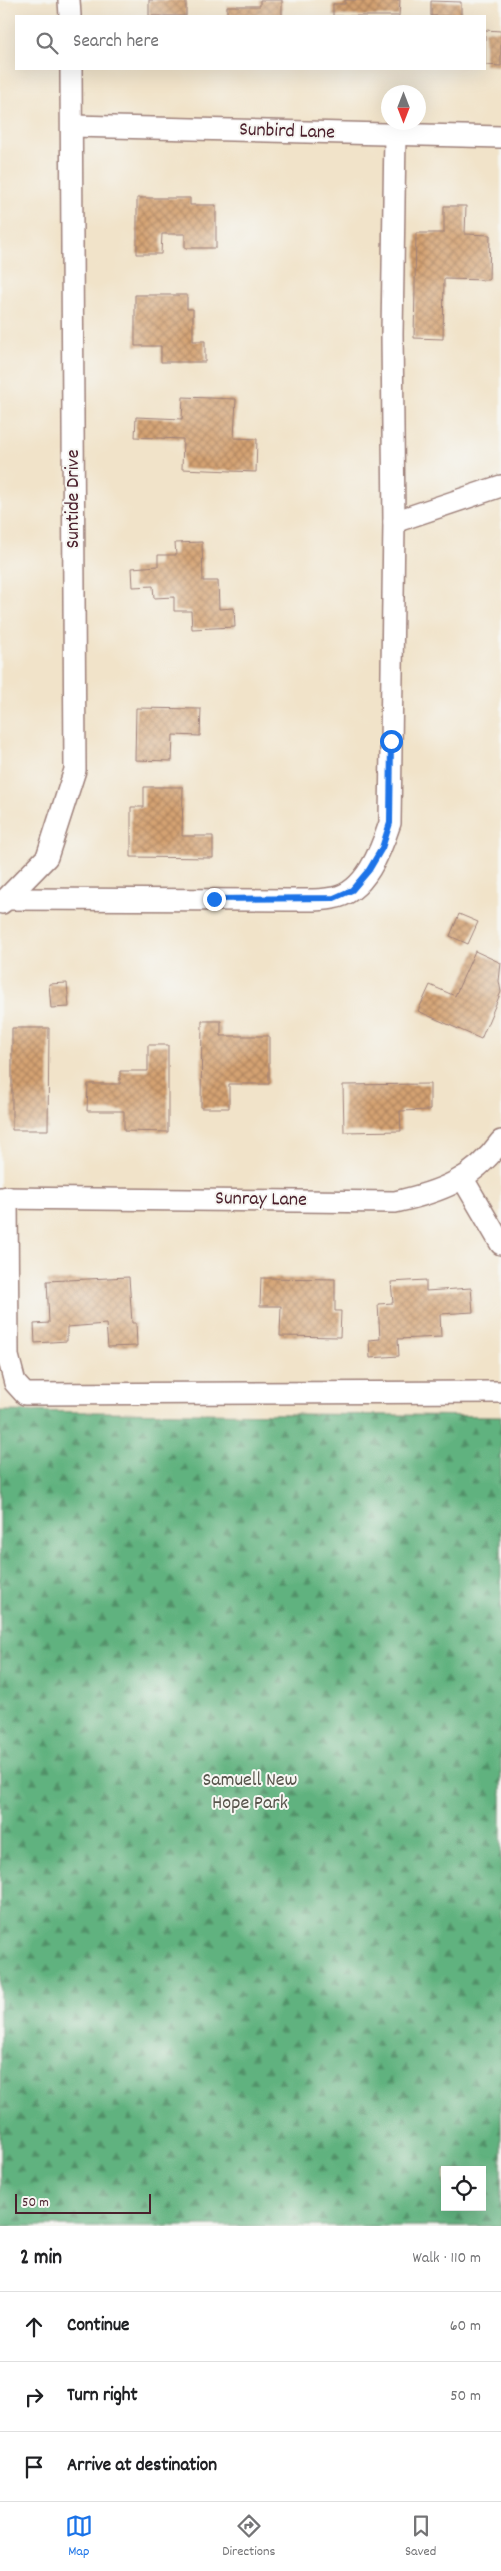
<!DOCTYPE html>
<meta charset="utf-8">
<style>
:root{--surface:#fff;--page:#f6f6f6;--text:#202124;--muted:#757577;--line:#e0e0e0;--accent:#1a73e8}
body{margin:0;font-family:Dekko,sans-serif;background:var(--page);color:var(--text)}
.controls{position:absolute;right:15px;bottom:15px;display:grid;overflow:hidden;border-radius:0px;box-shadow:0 5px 20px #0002}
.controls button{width:45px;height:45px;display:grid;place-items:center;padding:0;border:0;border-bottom:1px solid var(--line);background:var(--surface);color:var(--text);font:25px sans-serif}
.compass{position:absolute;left:381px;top:85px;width:45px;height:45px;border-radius:50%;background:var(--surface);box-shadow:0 5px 20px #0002;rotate:180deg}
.scale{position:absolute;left:15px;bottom:12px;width:136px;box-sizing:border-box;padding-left:5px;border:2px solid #4a1f2b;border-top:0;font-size:14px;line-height:18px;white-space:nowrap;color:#4a1f2b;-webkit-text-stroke:4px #f6f6f2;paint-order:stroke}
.stop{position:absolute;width:15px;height:15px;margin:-11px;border:4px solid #1a73e8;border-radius:50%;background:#fff}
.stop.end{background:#1a73e8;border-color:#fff;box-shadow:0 1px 5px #0008}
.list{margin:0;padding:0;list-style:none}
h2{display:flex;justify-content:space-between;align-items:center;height:65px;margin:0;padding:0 20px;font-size:21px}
h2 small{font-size:16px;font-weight:400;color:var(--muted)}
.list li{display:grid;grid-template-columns:32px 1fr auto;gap:15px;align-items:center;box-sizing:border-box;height:70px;padding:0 20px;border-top:1px solid var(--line)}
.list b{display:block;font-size:19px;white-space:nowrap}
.list em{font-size:16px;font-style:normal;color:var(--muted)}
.icon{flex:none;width:28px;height:28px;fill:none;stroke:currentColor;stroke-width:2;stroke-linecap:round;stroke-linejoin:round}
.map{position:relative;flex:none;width:501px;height:2226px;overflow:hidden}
.search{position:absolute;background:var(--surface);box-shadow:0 5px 20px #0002;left:15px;right:15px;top:15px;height:55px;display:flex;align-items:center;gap:12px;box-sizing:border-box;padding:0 18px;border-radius:0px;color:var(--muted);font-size:19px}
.sheet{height:275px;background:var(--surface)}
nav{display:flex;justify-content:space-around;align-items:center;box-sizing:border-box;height:70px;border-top:1px solid var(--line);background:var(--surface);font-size:14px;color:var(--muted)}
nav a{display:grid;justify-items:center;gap:2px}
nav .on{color:var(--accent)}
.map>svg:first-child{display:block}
.forest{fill:url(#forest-firs);stroke:#556855;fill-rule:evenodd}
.building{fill:url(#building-cross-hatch)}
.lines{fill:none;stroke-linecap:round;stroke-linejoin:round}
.minor-casing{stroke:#9e817a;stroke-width:24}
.minor{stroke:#fff;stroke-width:21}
.route{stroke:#1a73e8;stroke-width:6}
.labels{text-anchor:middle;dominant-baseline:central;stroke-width:4;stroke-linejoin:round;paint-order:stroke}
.street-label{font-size:20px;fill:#4a1f2b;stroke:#f6f6f2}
.park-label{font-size:20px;fill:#57544b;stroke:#f6f6f2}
</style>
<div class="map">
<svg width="501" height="2226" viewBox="0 0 501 2226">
<defs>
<pattern id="forest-firs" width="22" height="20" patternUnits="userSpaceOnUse" patternTransform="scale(1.25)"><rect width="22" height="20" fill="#60b27f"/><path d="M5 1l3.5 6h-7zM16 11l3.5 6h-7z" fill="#519068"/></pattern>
<pattern id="building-cross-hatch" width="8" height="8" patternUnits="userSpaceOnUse" patternTransform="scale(1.25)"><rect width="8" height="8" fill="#d4a272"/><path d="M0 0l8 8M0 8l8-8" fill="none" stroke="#ae835e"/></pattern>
</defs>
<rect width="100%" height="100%" fill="#f6f6f2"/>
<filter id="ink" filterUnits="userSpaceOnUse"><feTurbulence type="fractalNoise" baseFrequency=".02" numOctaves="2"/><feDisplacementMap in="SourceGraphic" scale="10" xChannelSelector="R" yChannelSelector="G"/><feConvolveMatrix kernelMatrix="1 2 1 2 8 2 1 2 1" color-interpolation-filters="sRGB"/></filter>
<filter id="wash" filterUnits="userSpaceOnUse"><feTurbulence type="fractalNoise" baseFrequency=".0096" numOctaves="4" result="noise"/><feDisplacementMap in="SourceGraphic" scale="20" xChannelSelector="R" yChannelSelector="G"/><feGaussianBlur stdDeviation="1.12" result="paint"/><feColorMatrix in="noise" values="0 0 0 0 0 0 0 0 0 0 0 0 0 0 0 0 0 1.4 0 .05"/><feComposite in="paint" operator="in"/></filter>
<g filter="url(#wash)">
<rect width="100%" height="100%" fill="#f1e3c9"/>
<path class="forest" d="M0 1411 501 1416V2226H0ZM445 2170H482V2207H445Z"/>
<g id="blocks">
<g class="building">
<rect x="149" y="0" width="37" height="16"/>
<path d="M260 0H282V16H227V6H260Z"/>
<path d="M345 0H400L399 16H333V4H345Z"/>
<path d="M431 1 461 2V16H431Z"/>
<path d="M485 30 501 31V66L485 65Z"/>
<path d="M137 198H190V205H216V248H185V234H162L161 254H137Z"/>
<path d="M444 206H466L465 234 490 235 489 280 444 279 443 339 414 338 416 233H444Z"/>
<path d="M135 295H187V309H193V341H205V362H161V346H135Z"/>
<path d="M183 397 236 399 234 438 257 439 256 472 182 469 183 439 135 437 136 417 182 419Z"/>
<path d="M202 542 203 581H218L219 609 234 608 235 627 192 629 191 611H174V597L154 598 153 586 133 587 132 568 158 566V555H176L175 543Z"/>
<path d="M136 708 201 709 200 736 173 735 172 761 135 760Z"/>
<path d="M144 787H183L182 836H213V858L131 857V807H144Z"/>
<path d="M459 914 478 922 468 944 450 936Z"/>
<path d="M475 951 501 963 499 981 501 992 481 1039 418 1011 430 985 455 996Z"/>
<path d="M67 983 69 1007 51 1008 49 984Z"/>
<path d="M202 1021H221V1036H269V1084H229V1108H201Z"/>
<path d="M12 1028H49L48 1130H12Z"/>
<path d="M148 1045H168V1132L124 1131V1111H87L88 1084H120V1071H148Z"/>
<path d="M430 1084V1110L400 1111 401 1131 344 1132 343 1085Z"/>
<path d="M129 1277 132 1323H136L137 1346 108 1347 106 1324 67 1327V1341L35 1343 34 1324 49 1323 47 1281Z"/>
<path d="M261 1278 335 1279V1311H341L340 1337 280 1336 281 1306H260Z"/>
<path d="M426 1280V1291L471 1288 473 1312 440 1314 441 1337 398 1339 399 1356 370 1358 369 1340 380 1339 378 1304 393 1303 391 1282Z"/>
</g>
</g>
</g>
<g filter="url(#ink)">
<use href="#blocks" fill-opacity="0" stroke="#9e817a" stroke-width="1"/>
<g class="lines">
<g class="minor-casing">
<g id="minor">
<path d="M69 0 70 16"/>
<path d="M73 126 501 137"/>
<path d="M394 522 501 486"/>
<path d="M6 899 290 900C304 900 319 901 333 898 365 893 381 850 390 823L394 522 392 334 395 135"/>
<path d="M2 903 47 857 75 770 71 69"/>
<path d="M463 1179 501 1244"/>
<path d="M7 1197 8 1356 15 1383 25 1394 501 1392"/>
<path d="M0 1198 395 1202C440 1192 473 1180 501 1141"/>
</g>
</g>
<use href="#minor" class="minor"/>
</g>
</g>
<g class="lines" filter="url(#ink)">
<path class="route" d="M214 899 334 898 352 890 369 870 382 848 390 823 391 741"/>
</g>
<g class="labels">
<g class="street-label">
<text transform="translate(287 132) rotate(2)">Sunbird Lane</text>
<text transform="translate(74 499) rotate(-90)">Suntide Drive</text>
<text transform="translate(261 1200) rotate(1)">Sunray Lane</text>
</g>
<g class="park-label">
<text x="250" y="1781">Samuell New<tspan x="250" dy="23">Hope Park</tspan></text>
</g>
</g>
</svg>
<div class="controls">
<button><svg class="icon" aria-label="locate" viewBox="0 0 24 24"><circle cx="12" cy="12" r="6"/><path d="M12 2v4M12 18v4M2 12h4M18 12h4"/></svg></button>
</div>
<svg class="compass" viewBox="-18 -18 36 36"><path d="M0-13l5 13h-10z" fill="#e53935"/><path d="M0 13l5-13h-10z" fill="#757577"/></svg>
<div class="scale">50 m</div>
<div class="stop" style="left:391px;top:741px"></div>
<div class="stop end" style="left:214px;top:899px"></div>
<div class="search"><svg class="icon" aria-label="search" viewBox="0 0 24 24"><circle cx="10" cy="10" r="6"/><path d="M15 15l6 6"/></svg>Search here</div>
</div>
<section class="sheet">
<h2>2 min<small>Walk · 110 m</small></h2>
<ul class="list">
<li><svg class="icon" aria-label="ahead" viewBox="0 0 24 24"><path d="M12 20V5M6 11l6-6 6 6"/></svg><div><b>Continue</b></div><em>60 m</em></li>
<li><svg class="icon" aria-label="right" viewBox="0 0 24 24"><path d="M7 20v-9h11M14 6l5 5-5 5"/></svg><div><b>Turn right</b></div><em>50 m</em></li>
<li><svg class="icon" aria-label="arrive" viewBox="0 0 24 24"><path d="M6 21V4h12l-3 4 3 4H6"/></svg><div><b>Arrive at destination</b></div></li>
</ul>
</section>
<nav>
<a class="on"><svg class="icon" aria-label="map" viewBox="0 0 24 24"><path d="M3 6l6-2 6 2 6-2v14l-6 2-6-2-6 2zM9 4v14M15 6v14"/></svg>Map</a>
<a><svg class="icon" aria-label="directions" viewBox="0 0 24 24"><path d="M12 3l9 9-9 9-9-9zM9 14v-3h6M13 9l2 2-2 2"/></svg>Directions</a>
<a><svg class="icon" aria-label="saved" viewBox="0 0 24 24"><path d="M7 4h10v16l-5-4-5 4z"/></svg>Saved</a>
</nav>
